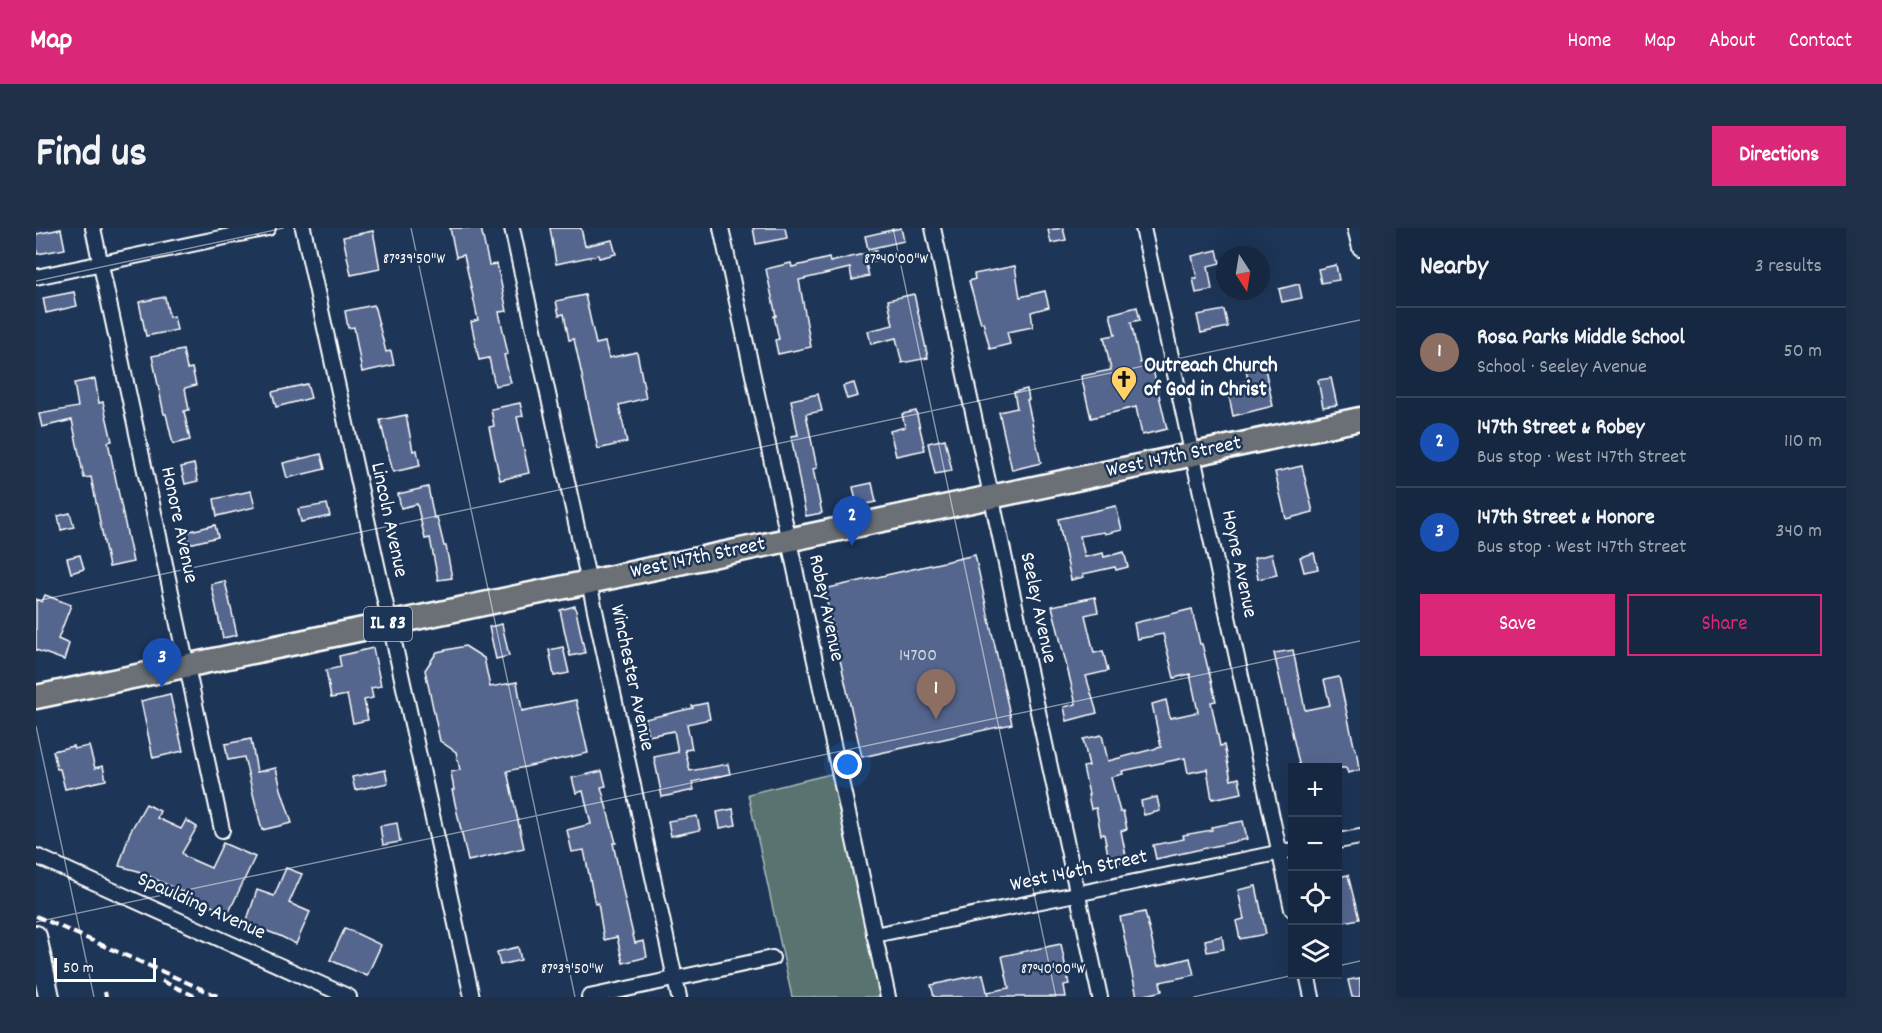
<!DOCTYPE html>
<meta charset="utf-8">
<style>
:root{--surface:#162841;--page:#1f3048;--text:#f1f3f6;--muted:#9ea6b1;--line:#35445a;--accent:#db2777}
body{margin:0;font-family:Dekko,sans-serif;background:var(--page);color:var(--text)}
.controls{position:absolute;right:18px;bottom:18px;display:grid;overflow:hidden;border-radius:0px;box-shadow:0 6px 24px #0002}
.controls button{width:54px;height:54px;display:grid;place-items:center;padding:0;border:0;border-bottom:2px solid var(--line);background:var(--surface);color:var(--text);font:30px sans-serif}
.compass{position:absolute;left:1180px;top:18px;width:54px;height:54px;border-radius:50%;background:var(--surface);box-shadow:0 6px 24px #0002;rotate:168deg}
.scale{position:absolute;left:18px;bottom:15px;width:102px;box-sizing:border-box;padding-left:6px;border:3px solid #fff;border-top:0;font-size:16px;line-height:21px;white-space:nowrap;color:#fff;-webkit-text-stroke:4px #1d3557;paint-order:stroke}
.you{position:absolute;left:812px;top:537px;width:21px;height:21px;margin:-15px;border:4px solid #fff;border-radius:50%;background:#1a73e8;box-shadow:0 0 0 9px #1a73e833}
.badge{display:grid;place-items:center;width:39px;height:39px;border-radius:50%;background:var(--accent);color:#fff;font-size:20px;font-weight:700}
.pin{position:absolute;translate:-50% -50px;filter:drop-shadow(0 2px 3px #0008)}
.pin::after{content:'';position:absolute;top:32px;width:21px;height:18px;background:inherit;clip-path:polygon(0 0,100% 0,50% 100%)}
.list{margin:0;padding:0;list-style:none}
h2{display:flex;justify-content:space-between;align-items:center;height:78px;margin:0;padding:0 24px;font-size:26px}
h2 small{font-size:20px;font-weight:400;color:var(--muted)}
.list li{display:grid;grid-template-columns:39px 1fr auto;gap:18px;align-items:center;box-sizing:border-box;height:90px;padding:0 24px;border-top:2px solid var(--line)}
.list b{display:block;font-size:22px;white-space:nowrap}
.list p{margin:0;font-size:20px;white-space:nowrap;color:var(--muted)}
.list em{font-size:20px;font-style:normal;color:var(--muted)}
.actions{display:flex;gap:12px;padding:18px 24px}
.actions a{flex:1;padding:14px 0;border:2px solid var(--accent);border-radius:0px;text-align:center;font-size:21px;color:var(--accent)}
.actions .main{background:var(--accent);color:#fff}
.icon{flex:none;width:33px;height:33px;fill:none;stroke:currentColor;stroke-width:2;stroke-linecap:round;stroke-linejoin:round}
.map{position:relative;flex:none;width:1324px;height:769px;overflow:hidden;border-radius:0px}
header{display:flex;align-items:center;gap:36px;box-sizing:border-box;height:84px;padding:0 30px;background:var(--accent);color:#fff}
header strong{font-size:28px}
nav{display:flex;gap:33px;margin-inline-start:auto;font-size:21px}
.intro{display:flex;align-items:center;justify-content:space-between;box-sizing:border-box;height:144px;padding:0 36px}
h1{margin:0;font-size:42px}
.button{padding:15px 27px;border-radius:0px;background:var(--accent);color:#fff;font-size:21px;font-weight:700}
main{display:flex;gap:36px;padding:0 36px}
aside{flex:1;background:var(--surface);border-radius:0px;box-shadow:0 6px 24px #0002}
.map>svg:first-child{display:block}
.green{fill:#597370;stroke:#acb9b8;stroke-width:1.5}
.building{fill:#55668e;stroke:#fff;stroke-width:1.5}
.lines{fill:none;stroke-linecap:round;stroke-linejoin:round}
.street-casing{stroke:#fff;stroke-width:18}
.secondary-casing{stroke:#fff;stroke-width:24}
.primary-casing{stroke:#fff;stroke-width:27}
.street{stroke:#1d3557;stroke-width:14}
.secondary{stroke:#1d3557;stroke-width:20}
.primary{stroke:#6b6f75;stroke-width:22}
.rail{stroke:#fff;stroke-width:4;stroke-dasharray:9 4.5;stroke-linecap:butt}
.ticks{fill:none;stroke:#fff;stroke-width:1.5;stroke-opacity:0.45}
.labels{text-anchor:middle;dominant-baseline:central;stroke-width:5;stroke-linejoin:round;paint-order:stroke}
.number-label{font-size:18px;fill:#d4d9e3}
.shield{fill:#1d3557;stroke:#bbc2cd;stroke-width:1.5}
.shield-label{font-size:20px;font-weight:bold;fill:#fff}
.poi-label{font-size:21px;font-weight:bold;fill:#fff;stroke:#1d3557;text-anchor:start}
.street-label{font-size:21px;fill:#fff;stroke:#1d3557}
.ticks-label{font-size:15px;text-anchor:middle;fill:#fff;stroke:#1d3557;stroke-width:5;stroke-linejoin:round;paint-order:stroke}
</style>
<header>
<strong>Map</strong>
<nav><a>Home</a><a>Map</a><a>About</a><a>Contact</a></nav>
</header>
<div class="intro"><h1>Find us</h1><a class="button">Directions</a></div>
<main>
<div class="map">
<svg width="1324" height="769" viewBox="0 0 1324 769">
<rect width="100%" height="100%" fill="#1d3557"/>
<filter id="ink" filterUnits="userSpaceOnUse"><feTurbulence type="fractalNoise" baseFrequency=".0167" numOctaves="2"/><feDisplacementMap in="SourceGraphic" scale="12" xChannelSelector="R" yChannelSelector="G"/><feConvolveMatrix kernelMatrix="1 2 1 2 8 2 1 2 1" color-interpolation-filters="sRGB"/></filter>
<g filter="url(#ink)">
<path class="green" d="M803 544 852 769H756L712 566Z"/>
<g class="building">
<path d="M414 0H445L453 37 461 36 471 83 463 84 472 126 468 127 475 155 459 158 453 130 443 132 435 94 442 92 435 59 428 27 420 29Z"/>
<path d="M514 0H545L549 18 576 12 580 26 563 30 562 27 520 36Z"/>
<path d="M717 0H749L751 10 720 16Z"/>
<path d="M865 0 868 13 832 21 829 8Z"/>
<path d="M1027 0 1030 12 1015 15 1012 2Z"/>
<path d="M25 1 29 21 1 26 0 6Z"/>
<path d="M337 3 344 41 315 47 307 9Z"/>
<path d="M1181 22 1184 35 1172 38 1176 62 1160 65 1157 50H1161L1156 28Z"/>
<path d="M840 23 842 33 830 36 833 48 816 52 814 40 763 52 775 119 742 126 739 112 743 111 738 88H740L730 41 755 35 756 39 793 30 794 34Z"/>
<path d="M1300 37 1303 52 1285 55 1282 41Z"/>
<path d="M979 38 984 69 1009 63 1013 79 995 84 997 99 971 104 974 116 954 121 947 94 945 95 933 53 939 51 938 46Z"/>
<path d="M1263 56 1266 70 1246 74 1243 61Z"/>
<path d="M38 64 41 78 10 85 7 70Z"/>
<path d="M878 66 892 130 866 135 860 110 835 116 832 103 857 97 852 72Z"/>
<path d="M549 67 560 116 569 114 573 130 601 124 610 170 583 177 591 214 562 221 538 111 533 112 528 86 523 87 520 73Z"/>
<path d="M129 69 133 89 138 88 141 102 110 108 103 74Z"/>
<path d="M338 77 350 124 355 123 358 137 326 144 318 99 312 100 309 83Z"/>
<path d="M1101 79 1104 92 1095 94 1104 135 1115 133 1131 201 1106 207 1100 179 1055 190 1045 148 1075 142 1068 109 1079 107 1074 86Z"/>
<path d="M1188 82 1192 99 1165 105 1161 87Z"/>
<path d="M147 122 151 141 156 140 160 157 149 160 153 182 148 183 154 212 137 216 130 186H128L116 128Z"/>
<path d="M1227 131 1237 178 1197 188 1191 158 1212 153 1209 135Z"/>
<path d="M1295 150 1301 177 1287 179 1282 152Z"/>
<path d="M59 151 63 175 67 174 76 213 72 214 97 334 73 339 55 249 48 250 36 192 6 199 3 186 42 179 38 155Z"/>
<path d="M818 155 822 168 811 171 807 158Z"/>
<path d="M271 156 275 170 240 179 236 164Z"/>
<path d="M991 161 993 172H991L1005 235 976 242 963 184 981 180 978 164Z"/>
<path d="M782 166 786 183 770 186 781 240 777 241 786 285 770 288 755 208 762 207 755 172Z"/>
<path d="M484 175 487 188 481 189 493 245 464 252 453 199 458 198 455 181Z"/>
<path d="M880 183 889 222 860 228 854 203 869 199 866 186Z"/>
<path d="M370 187 377 223 381 222 384 238 357 244 344 192Z"/>
<path d="M909 211 916 243 899 246 892 215Z"/>
<path d="M285 226 289 241 251 250 247 235Z"/>
<path d="M158 236 162 253 149 256 145 239Z"/>
<path d="M1266 238 1277 284 1250 291 1239 244Z"/>
<path d="M836 255 840 274 821 278 817 259Z"/>
<path d="M392 259 398 290 401 289 408 318H410L416 350 402 352 394 310 389 311 381 276 365 280 362 266Z"/>
<path d="M215 263 219 279 181 288 178 271Z"/>
<path d="M291 276 294 288 265 294 262 281Z"/>
<path d="M1080 278 1086 302 1069 306 1068 304 1044 308 1049 329 1067 325 1068 329 1088 324 1092 339 1080 342 1079 339 1047 346 1048 349 1035 352 1022 291Z"/>
<path d="M34 285 38 299 25 302 22 288Z"/>
<path d="M179 297 182 309 153 316 150 304Z"/>
<path d="M1278 325 1282 341 1268 344 1264 329Z"/>
<path d="M1236 326 1241 347 1222 351 1218 330Z"/>
<path d="M44 327 48 341 35 345 31 330Z"/>
<path d="M939 327 976 496 826 529 788 361Z"/>
<path d="M189 353 201 407 187 410 175 356Z"/>
<path d="M9 367 35 377 22 411 33 416 28 432 0 422V371L6 374Z"/>
<path d="M1059 369 1062 384 1049 387 1058 425 1067 423 1072 443 1050 448 1061 485 1031 493 1028 479 1040 476 1016 378Z"/>
<path d="M539 378 549 425 534 428 524 382Z"/>
<path d="M1156 381 1164 416H1166L1180 473 1175 474 1184 518 1188 517 1195 552 1203 550 1206 565 1176 571 1171 541 1152 545 1149 530 1086 543 1087 546 1075 549 1084 584 1087 583 1091 601 1085 603 1091 633 1074 637 1068 606 1065 607 1060 580 1055 581 1052 567 1053 566 1047 539 1053 538 1047 511 1066 507 1072 533 1125 519 1116 476 1130 472 1134 490 1162 484 1154 446 1138 450 1127 406 1101 411 1098 395Z"/>
<path d="M466 396 473 428 460 431 453 399Z"/>
<path d="M429 418 448 430 454 459 481 454 486 483 540 472 552 525 471 543 488 620 432 633 416 562H418L415 544 424 542 420 524 404 513 389 442 401 424Z"/>
<path d="M527 419 533 445 518 448 513 422Z"/>
<path d="M337 420 345 458 335 460 337 470 328 472 332 492 317 495 311 467 295 470 290 442 305 439 303 428Z"/>
<path d="M1257 422 1269 482 1294 477 1288 452 1303 449 1318 518 1322 527 1324 542 1312 545 1310 540H1264L1238 425Z"/>
<path d="M134 466 147 523 117 530 105 473Z"/>
<path d="M671 475 674 491 651 496 656 521 649 522 654 543 692 536 694 546 656 554 658 562 626 569 618 529 642 524 638 503 612 508 609 491 657 480 656 478Z"/>
<path d="M215 511 221 544 240 540 245 561 256 595 226 602 208 529 192 532 189 516Z"/>
<path d="M37 518 38 521 53 518 59 540 67 538 70 552 29 561 24 541H21L17 523Z"/>
<path d="M349 542 352 555 319 562 316 549Z"/>
<path d="M566 543 570 558 565 559 580 615H577L590 677 599 715 608 713 611 729 587 735 581 709 568 712 562 675 559 676 548 622 536 624 531 602 555 596 547 563 540 565 536 550Z"/>
<path d="M1121 569 1124 583 1108 587 1105 573Z"/>
<path d="M110 576 124 583 121 590 145 601 150 592 161 599 146 625 150 629 175 640 187 615 219 629 192 686 102 643 83 638 94 604Z"/>
<path d="M697 581 700 597 684 600 681 584Z"/>
<path d="M661 588 664 602 635 608 632 593Z"/>
<path d="M1207 593 1211 611 1120 631 1117 617 1148 611 1147 607 1176 602 1175 599Z"/>
<path d="M361 595 364 614 347 617 344 598Z"/>
<path d="M250 640 266 646 253 675 274 684 260 716 244 708 210 695 221 662 238 668Z"/>
<path d="M1312 647 1323 691 1302 695V649Z"/>
<path d="M1220 658 1230 706 1204 711 1200 693 1208 691 1202 662Z"/>
<path d="M1109 684 1122 738 1154 730 1158 747 1124 754 1126 763 1101 769 1084 689Z"/>
<path d="M309 700 345 717 331 748 294 732Z"/>
<path d="M1186 708 1188 721 1171 724 1169 712Z"/>
<path d="M1025 716 1033 756 1028 757 1030 769H898L895 757 947 746 952 768 951 764 973 760 966 728Z"/>
<path d="M482 719 485 732 464 737 461 724Z"/>
<path d="M1324 750V769H1316L1312 752Z"/>
</g>
<g class="lines">
<g class="street-casing">
<g id="street">
<path d="M57 0 186 602"/>
<path d="M267 0 436 769"/>
<path d="M476 0 643 769"/>
<path d="M685 0 852 769"/>
<path d="M897 0 1064 769"/>
<path d="M1107 0 1256 681"/>
<path d="M1319 0 1324 20"/>
<path d="M0 49 232 0"/>
<path d="M1302 613 1324 609"/>
<path d="M0 628 313 769"/>
<path d="M838 707 1256 622"/>
<path d="M1271 746 1276 769"/>
<path d="M553 769 736 730"/>
</g>
</g>
<g class="secondary-casing">
<path id="secondary" d="M0 708 13 769"/>
</g>
<g class="primary-casing">
<path id="primary" d="M0 469 553 354 1324 191"/>
</g>
<use href="#street" class="street"/>
<use href="#secondary" class="secondary"/>
<use href="#primary" class="primary"/>
<g class="rail">
<path d="M0 688 184 769"/>
<path d="M126 753 161 769"/>
<path d="M69 764 70 769"/>
</g>
</g>
</g>
<path class="ticks" d="M375 0 539 769M857 0 1020 769M0 53 248 0M0 373 1324 92M0 498 58 769M0 694 1324 413M1302 738 1324 733M1157 769 1263 746"/>
<defs>
<g id="church-pin" transform="scale(1.35)"><path d="M0 17L-7.5 6A9.5 9.5 0 1 1 7.5 6Z" fill="#ffd166" stroke="#1d3557"/><path d="M-1.2-6h2.4v3.5h3.3v2.4h-3.3V6h-2.4V-.1h-3.3v-2.4h3.3Z" fill="#111"/></g>
</defs>
<g fill-rule="evenodd">
<use href="#church-pin" x="1088" y="151"/>
</g>
<g class="labels">
<g class="number-label">
<text x="882" y="428">14700</text>
</g>
<rect class="shield" x="328" y="379" width="48" height="34" rx="4.5"/>
<g class="shield-label">
<text x="352" y="396">IL 83</text>
</g>
<g class="poi-label">
<text x="1108" y="139">Outreach Church<tspan x="1108" dy="24">of God in Christ</tspan></text>
</g>
<g class="street-label">
<text transform="translate(1138 230) rotate(-12)">West 147th Street</text>
<text transform="translate(352 292) rotate(78)">Lincoln Avenue</text>
<text transform="translate(142 297) rotate(78)">Honore Avenue</text>
<text transform="translate(662 331) rotate(-12)">West 147th Street</text>
<text transform="translate(1202 336) rotate(78)">Hoyne Avenue</text>
<text transform="translate(789 380) rotate(78)">Robey Avenue</text>
<text transform="translate(1001 380) rotate(78)">Seeley Avenue</text>
<text transform="translate(595 450) rotate(78)">Winchester Avenue</text>
<text transform="translate(1043 644) rotate(-12)">West 146th Street</text>
<text transform="translate(165 679) rotate(24)">Spaulding Avenue</text>
</g>
</g>
<g class="ticks-label">
<text x="378" y="35">87°39'50"W</text>
<text x="860" y="35">87°40'00"W</text>
<text x="536" y="745">87°39'50"W</text>
<text x="1017" y="745">87°40'00"W</text>
</g>
</svg>
<div class="controls">
<button>+</button>
<button>−</button>
<button><svg class="icon" aria-label="locate" viewBox="0 0 24 24"><circle cx="12" cy="12" r="6"/><path d="M12 2v4M12 18v4M2 12h4M18 12h4"/></svg></button>
<button><svg class="icon" aria-label="layers" viewBox="0 0 24 24"><path d="M12 4l9 5-9 5-9-5zM3 14l9 5 9-5"/></svg></button>
</div>
<svg class="compass" viewBox="-18 -18 36 36"><path d="M0-13l5 13h-10z" fill="#e53935"/><path d="M0 13l5-13h-10z" fill="#9ea6b1"/></svg>
<div class="scale">50 m</div>
<div class="you"></div>
<div class="pin badge" style="left:900px;top:491px;background:#8d6e63">1</div>
<div class="pin badge" style="left:816px;top:318px;background:#1a4fb4">2</div>
<div class="pin badge" style="left:126px;top:460px;background:#1a4fb4">3</div>
</div>
<aside>
<h2>Nearby<small>3 results</small></h2>
<ul class="list">
<li><span class="badge" style="background:#8d6e63">1</span><div><b>Rosa Parks Middle School</b><p>School · Seeley Avenue</p></div><em>50 m</em></li>
<li><span class="badge" style="background:#1a4fb4">2</span><div><b>147th Street &amp; Robey</b><p>Bus stop · West 147th Street</p></div><em>110 m</em></li>
<li><span class="badge" style="background:#1a4fb4">3</span><div><b>147th Street &amp; Honore</b><p>Bus stop · West 147th Street</p></div><em>340 m</em></li>
</ul>
<div class="actions"><a class="main">Save</a><a>Share</a></div>
</aside>
</main>
